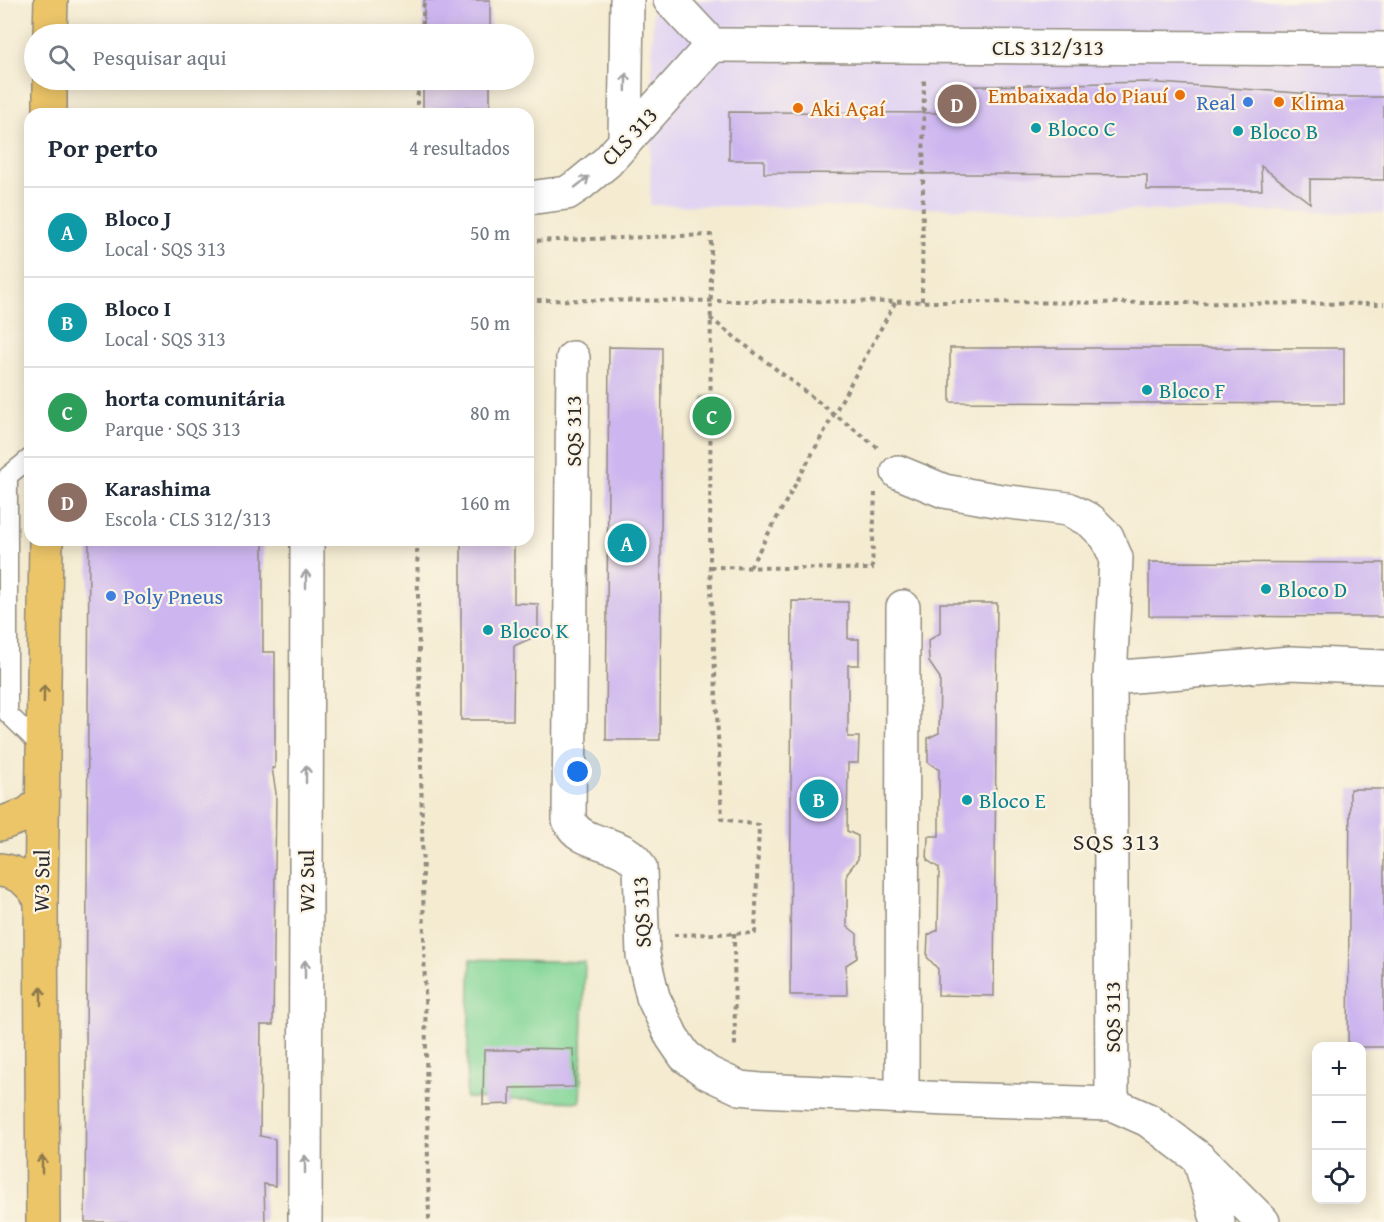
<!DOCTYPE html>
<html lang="pt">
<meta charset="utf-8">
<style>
:root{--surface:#fff;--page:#f6f6f7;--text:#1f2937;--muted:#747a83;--line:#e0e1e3;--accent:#111827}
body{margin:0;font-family:"Gentium Book Plus",serif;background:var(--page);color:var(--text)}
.controls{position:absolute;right:18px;bottom:18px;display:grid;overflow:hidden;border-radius:12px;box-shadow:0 3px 15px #0003}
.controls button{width:54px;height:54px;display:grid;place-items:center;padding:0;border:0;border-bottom:2px solid var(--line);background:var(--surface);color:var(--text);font:30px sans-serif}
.you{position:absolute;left:578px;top:772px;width:21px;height:21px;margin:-15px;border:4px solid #fff;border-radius:50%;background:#1a73e8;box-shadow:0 0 0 9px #1a73e833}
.badge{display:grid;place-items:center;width:39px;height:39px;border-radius:50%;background:var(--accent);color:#fff;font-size:20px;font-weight:700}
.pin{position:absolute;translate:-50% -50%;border:3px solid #fff;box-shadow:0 2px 6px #0006}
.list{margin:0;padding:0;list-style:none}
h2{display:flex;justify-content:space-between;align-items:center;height:78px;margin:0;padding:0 24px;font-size:26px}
h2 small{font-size:20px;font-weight:400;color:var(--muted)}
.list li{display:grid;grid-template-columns:39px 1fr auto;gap:18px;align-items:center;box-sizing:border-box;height:90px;padding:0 24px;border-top:2px solid var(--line)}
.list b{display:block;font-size:22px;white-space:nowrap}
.list p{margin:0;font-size:20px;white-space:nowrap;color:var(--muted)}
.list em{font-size:20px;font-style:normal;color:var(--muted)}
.icon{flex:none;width:33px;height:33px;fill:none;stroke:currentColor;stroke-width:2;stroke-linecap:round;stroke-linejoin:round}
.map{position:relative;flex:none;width:1384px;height:1222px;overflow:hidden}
.search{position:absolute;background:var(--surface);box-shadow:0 3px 15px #0003;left:24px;top:24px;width:510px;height:66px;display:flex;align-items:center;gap:15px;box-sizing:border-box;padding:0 21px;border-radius:33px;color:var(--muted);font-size:22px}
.panel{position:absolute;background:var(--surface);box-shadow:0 3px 15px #0003;left:24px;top:108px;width:510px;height:438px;border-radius:18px}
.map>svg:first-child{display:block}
.built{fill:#e1d4f3}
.green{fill:#83d698;stroke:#578062;stroke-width:1.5}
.building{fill:#cdb6ef}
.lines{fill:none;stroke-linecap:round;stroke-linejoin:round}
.service-casing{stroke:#908b7e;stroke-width:21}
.minor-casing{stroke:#908b7e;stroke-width:36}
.tertiary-casing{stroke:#908b7e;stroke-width:36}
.primary-casing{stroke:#908b7e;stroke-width:36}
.path{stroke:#908b7e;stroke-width:4;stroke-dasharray:4.5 4.5;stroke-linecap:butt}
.service{stroke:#fff;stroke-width:18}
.minor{stroke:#fff;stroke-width:33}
.tertiary{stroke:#fff;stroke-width:33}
.primary{stroke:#edc569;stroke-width:33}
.oneway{stroke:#a0a0a0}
.oneway2{stroke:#8c784a}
.food-dot{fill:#e8710a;stroke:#fcf5e5;stroke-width:2}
.shop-dot{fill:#3f7fe0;stroke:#fcf5e5;stroke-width:2}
.culture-dot{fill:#0f9aa8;stroke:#fcf5e5;stroke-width:2}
.labels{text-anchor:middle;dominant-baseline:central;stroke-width:4.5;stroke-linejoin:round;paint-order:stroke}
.street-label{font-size:22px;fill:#2b2b2b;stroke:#fcf5e5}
.food-label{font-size:22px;fill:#c56008;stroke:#fcf5e5;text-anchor:start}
.shop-label{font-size:22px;fill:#366cbe;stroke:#fcf5e5;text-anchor:end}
.culture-label{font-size:22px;fill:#0d838f;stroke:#fcf5e5;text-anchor:start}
.neighbourhood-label{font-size:24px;letter-spacing:1.5px;fill:#2b2b2b;stroke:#fcf5e5}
</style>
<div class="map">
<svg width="1384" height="1222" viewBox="0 0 1384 1222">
<rect width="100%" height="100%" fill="#fcf5e5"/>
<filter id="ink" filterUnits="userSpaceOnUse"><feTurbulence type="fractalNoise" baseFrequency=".0167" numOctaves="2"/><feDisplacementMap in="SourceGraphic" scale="12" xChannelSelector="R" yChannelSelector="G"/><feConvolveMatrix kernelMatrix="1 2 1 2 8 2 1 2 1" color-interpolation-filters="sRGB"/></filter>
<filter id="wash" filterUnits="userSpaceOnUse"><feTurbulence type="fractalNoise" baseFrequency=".008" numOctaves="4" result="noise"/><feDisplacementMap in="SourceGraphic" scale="24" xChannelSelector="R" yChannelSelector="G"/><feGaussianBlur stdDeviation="1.35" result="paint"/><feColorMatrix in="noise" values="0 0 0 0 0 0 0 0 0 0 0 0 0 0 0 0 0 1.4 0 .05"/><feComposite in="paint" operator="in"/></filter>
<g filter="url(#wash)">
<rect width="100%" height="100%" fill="#f4ebd1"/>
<path class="built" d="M653 0H1384V213L650 205Z"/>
<g class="green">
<path d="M704 397 723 398 721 435 702 434Z"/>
<path d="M471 959 585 962 580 1102 466 1098Z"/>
</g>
<g id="blocks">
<g class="building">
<rect x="424" y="0" width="66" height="34"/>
<path d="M423 80H490V107L423 109Z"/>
<path d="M1145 82 1327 95V97H1384V180L1310 179V203L1261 166 1262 190H1147V175L764 173V160H729V112L945 113V87Z"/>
<path d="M609 347 662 348 660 740H606Z"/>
<path d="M950 348H1344V404L950 402Z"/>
<path d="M89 540H263V652H275V768H272L276 793 273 1025H261L260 1136 275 1139V1186L264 1184 265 1222H85Z"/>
<path d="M461 540H514V603L538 604V631L534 637 514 646 513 720H461Z"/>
<path d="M1149 562 1384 563V617L1149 616Z"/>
<path d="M792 601 848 602V639H859V665H848V737H859L858 763H848L847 831 858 836V859L847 873V926L857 934V958L846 965 847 995H790Z"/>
<path d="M940 603H997L994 996 938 995V969L927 957 928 935 938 930 939 868 927 860 928 836H939V770L928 762V738L939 733 940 678 929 662 928 641 940 633Z"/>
<path d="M1350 789H1384V1047H1348Z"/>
<path d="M522 1048 573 1049 575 1087 510 1088V1104L483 1105 484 1050H521Z"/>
</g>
</g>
</g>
<g filter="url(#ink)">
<use href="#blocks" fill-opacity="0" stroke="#908b7e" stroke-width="1.5"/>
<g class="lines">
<g class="service-casing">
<path id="service" d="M30 458 8 476V714L43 748"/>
</g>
<g class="minor-casing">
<g id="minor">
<path d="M573 358 569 820C581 849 625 838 640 868L643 955 653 997 672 1037 685 1056 708 1073 740 1088 760 1090 947 1099 1112 1104 1148 1120 1200 1159 1263 1222"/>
<path d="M898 472 944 491 1001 501 1068 509 1091 521 1107 537 1116 558 1110 678 1112 1104"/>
<path d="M1110 678 1291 663 1384 667"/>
<path d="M902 1096 903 607"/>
<path d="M1201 1164 1218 1222"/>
</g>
</g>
<g class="tertiary-casing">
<g id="tertiary">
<path d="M670 0 712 45"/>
<path d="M712 45 1384 49"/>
<path d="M625 140 627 0"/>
<path d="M528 198 567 193 579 185 607 162 712 45"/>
<path d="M305 1222 307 540"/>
</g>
</g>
<g class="primary-casing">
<g id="primary">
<path d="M50 34 51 0"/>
<path d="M50 114V80"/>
<path d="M0 824 28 814 42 802"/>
<path d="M0 870C20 872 31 883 41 900"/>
<path d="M43 1222 41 900 46 540"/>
</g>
</g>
<g class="path">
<path d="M422 34 424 0"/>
<path d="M416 114 419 80"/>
<path d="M528 241 711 235 710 567 722 819 759 825 755 933 674 935"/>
<path d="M528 300 1384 304"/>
<path d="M922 301 924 77"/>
<path d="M710 318 878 448"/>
<path d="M417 540 429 1222"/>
<path d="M710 567 872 569 875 493"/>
<path d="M750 567 896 301"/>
<path d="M734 933 735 1050"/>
</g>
<use href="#service" class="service"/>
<use href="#minor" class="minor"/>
<use href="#tertiary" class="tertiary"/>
<use href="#primary" class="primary"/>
</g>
<defs><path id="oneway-shaft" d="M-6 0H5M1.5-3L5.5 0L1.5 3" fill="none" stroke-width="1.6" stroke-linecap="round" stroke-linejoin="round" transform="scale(1.5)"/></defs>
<g class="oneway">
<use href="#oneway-shaft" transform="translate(626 82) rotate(-89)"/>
<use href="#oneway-shaft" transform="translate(582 182) rotate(-38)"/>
<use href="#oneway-shaft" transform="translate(306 579) rotate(-90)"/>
<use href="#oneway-shaft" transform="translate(306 774) rotate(-90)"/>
<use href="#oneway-shaft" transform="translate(305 969) rotate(-90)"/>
<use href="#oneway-shaft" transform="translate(305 1164) rotate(-90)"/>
</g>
<g class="oneway2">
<use href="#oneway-shaft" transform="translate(44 694) rotate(-89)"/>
<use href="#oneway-shaft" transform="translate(41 996) rotate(-90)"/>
<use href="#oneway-shaft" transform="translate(42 1164) rotate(-90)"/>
</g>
</g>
<g class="food-dot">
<circle cx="1180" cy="95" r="6"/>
<circle cx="1279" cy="102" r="6"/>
<circle cx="798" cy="108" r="6"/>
</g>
<g class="shop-dot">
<circle cx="1248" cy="102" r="6"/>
<circle cx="111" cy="596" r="6"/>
</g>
<g class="culture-dot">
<circle cx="1036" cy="128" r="6"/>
<circle cx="1238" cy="131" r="6"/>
<circle cx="1147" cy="390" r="6"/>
<circle cx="1266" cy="589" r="6"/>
<circle cx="488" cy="630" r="6"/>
<circle cx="967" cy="800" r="6"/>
</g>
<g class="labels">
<g class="street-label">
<text x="1048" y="47">CLS 312/313</text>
<text transform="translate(629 136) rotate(-47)">CLS 313</text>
<text transform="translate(573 431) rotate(-90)">SQS 313</text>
<text transform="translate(41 881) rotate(-89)">W3 Sul</text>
<text transform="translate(306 881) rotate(-90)">W2 Sul</text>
<text transform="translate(641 912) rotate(-93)">SQS 313</text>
<text transform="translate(1112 1017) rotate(-90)">SQS 313</text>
</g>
<g class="food-label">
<text x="1168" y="95" text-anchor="end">Embaixada do Piauí</text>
<text x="1291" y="102">Klima</text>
<text x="810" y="108">Aki Açaí</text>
</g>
<g class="shop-label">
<text x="1236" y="102">Real</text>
<text x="123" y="596" text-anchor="start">Poly Pneus</text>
</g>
<g class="culture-label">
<text x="1048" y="128">Bloco C</text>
<text x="1250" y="131">Bloco B</text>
<text x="1159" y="390">Bloco F</text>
<text x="1278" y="589">Bloco D</text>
<text x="500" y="630">Bloco K</text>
<text x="979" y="800">Bloco E</text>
</g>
<g class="neighbourhood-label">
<text x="1117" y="841">SQS 313</text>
</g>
</g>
</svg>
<div class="controls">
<button>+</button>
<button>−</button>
<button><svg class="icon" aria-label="locate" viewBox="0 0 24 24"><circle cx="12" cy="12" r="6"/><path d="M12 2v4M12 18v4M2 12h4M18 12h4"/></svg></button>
</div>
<div class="you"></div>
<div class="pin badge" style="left:627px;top:543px;background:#0f9aa8">A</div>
<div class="pin badge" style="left:819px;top:799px;background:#0f9aa8">B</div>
<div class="pin badge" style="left:712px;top:416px;background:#2e9e5b">C</div>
<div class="pin badge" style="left:957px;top:104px;background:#8d6e63">D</div>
<div class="search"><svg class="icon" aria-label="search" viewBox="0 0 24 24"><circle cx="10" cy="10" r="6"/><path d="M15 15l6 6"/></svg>Pesquisar aqui</div>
<section class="panel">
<h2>Por perto<small>4 resultados</small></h2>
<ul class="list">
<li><span class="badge" style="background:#0f9aa8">A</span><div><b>Bloco J</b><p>Local · SQS 313</p></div><em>50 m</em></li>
<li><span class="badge" style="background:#0f9aa8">B</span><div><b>Bloco I</b><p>Local · SQS 313</p></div><em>50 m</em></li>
<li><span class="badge" style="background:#2e9e5b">C</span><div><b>horta comunitária</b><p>Parque · SQS 313</p></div><em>80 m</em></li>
<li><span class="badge" style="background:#8d6e63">D</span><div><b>Karashima</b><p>Escola · CLS 312/313</p></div><em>160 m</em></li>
</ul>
</section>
</div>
